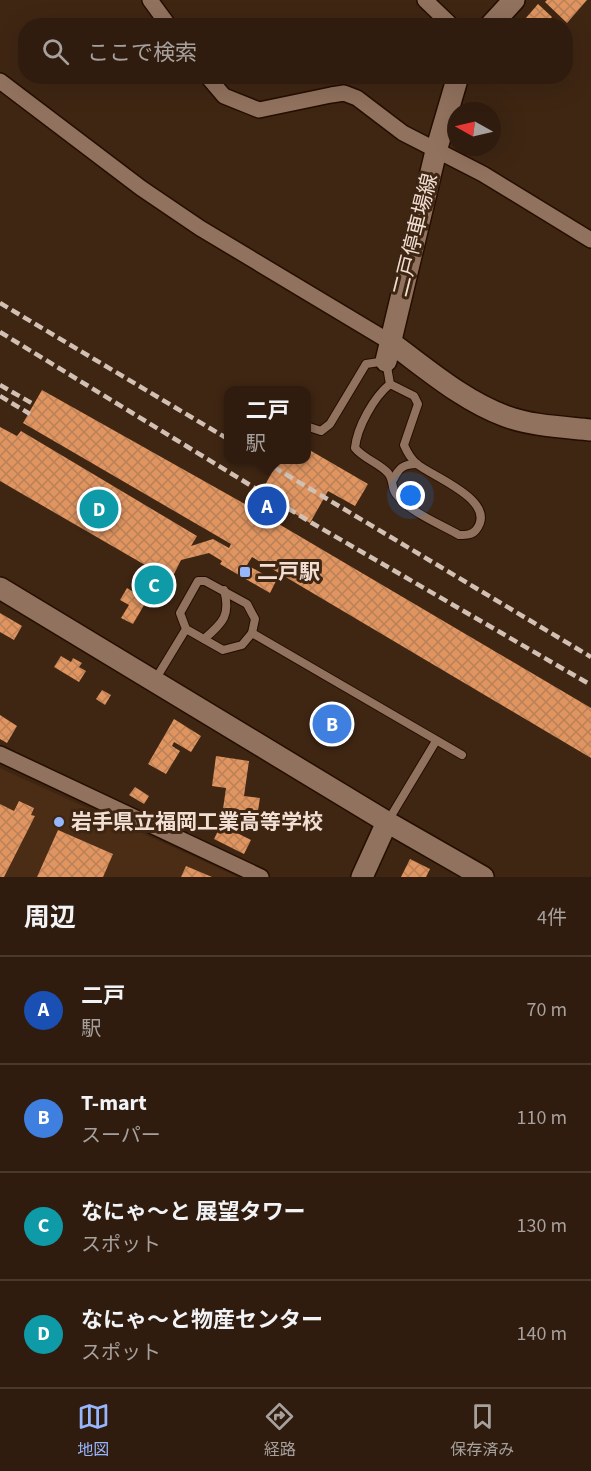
<!DOCTYPE html>
<html lang="ja">
<meta charset="utf-8">
<style>
:root{--surface:#2f1c0e;--page:#3b291c;--text:#f1f3f6;--muted:#a7a19e;--line:#4a3a2e;--accent:#96b6fd}
body{margin:0;font-family:"Source Sans 3","Noto Sans JP",sans-serif;background:var(--page);color:var(--text)}
.compass{position:absolute;left:447px;top:102px;width:54px;height:54px;border-radius:50%;background:var(--surface);box-shadow:0 6px 24px #0002;rotate:278deg}
.you{position:absolute;left:411px;top:496px;width:21px;height:21px;margin:-15px;border:4px solid #fff;border-radius:50%;background:#1a73e8;box-shadow:0 0 0 9px #1a73e833}
.badge{display:grid;place-items:center;width:39px;height:39px;border-radius:50%;background:var(--accent);color:#fff;font-size:20px;font-weight:700}
.pin{position:absolute;translate:-50% -50%;border:3px solid #fff;box-shadow:0 2px 6px #0006}
.popup{position:absolute;left:224px;top:386px;width:87px;height:78px;box-sizing:border-box;display:grid;place-content:center;border-radius:12px;background:var(--surface);filter:drop-shadow(0 2px 4px #0005);font-size:20px;white-space:nowrap;color:var(--muted)}
.popup b{font-size:22px;color:var(--text)}
.popup::after{content:'';position:absolute;left:50%;top:100%;margin-left:-12px;border:12px solid transparent;border-top-color:var(--surface)}
.list{margin:0;padding:0;list-style:none}
h2{display:flex;justify-content:space-between;align-items:center;height:78px;margin:0;padding:0 24px;font-size:26px}
h2 small{font-size:20px;font-weight:400;color:var(--muted)}
.list li{display:grid;grid-template-columns:39px 1fr auto;gap:18px;align-items:center;box-sizing:border-box;height:108px;padding:0 24px;border-top:2px solid var(--line)}
.list b{display:block;font-size:22px;white-space:nowrap}
.list p{margin:0;font-size:20px;white-space:nowrap;color:var(--muted)}
.list em{font-size:20px;font-style:normal;color:var(--muted)}
.icon{flex:none;width:33px;height:33px;fill:none;stroke:currentColor;stroke-width:2;stroke-linecap:round;stroke-linejoin:round}
.map{position:relative;flex:none;width:591px;height:877px;overflow:hidden}
.search{position:absolute;background:var(--surface);box-shadow:0 6px 24px #0002;left:18px;right:18px;top:18px;height:66px;display:flex;align-items:center;gap:15px;box-sizing:border-box;padding:0 21px;border-radius:24px;color:var(--muted);font-size:22px}
.sheet{height:510px;background:var(--surface)}
nav{display:flex;justify-content:space-around;align-items:center;box-sizing:border-box;height:84px;border-top:2px solid var(--line);background:var(--surface);font-size:16px;color:var(--muted)}
nav a{display:grid;justify-items:center;gap:3px}
nav .on{color:var(--accent)}
.map>svg:first-child{display:block}
.built{fill:#4b2c14}
.building{fill:url(#building-cross-hatch)}
.lines{fill:none;stroke-linecap:round;stroke-linejoin:round}
.lane-casing{stroke:#250e00;stroke-width:10}
.street-casing{stroke:#250e00;stroke-width:18}
.secondary-casing{stroke:#250e00;stroke-width:24}
.lane{stroke:#91725e;stroke-width:8}
.street{stroke:#91725e;stroke-width:15}
.secondary{stroke:#91725e;stroke-width:21}
.rail{stroke:#d3c0b4;stroke-width:4.5;stroke-dasharray:9 4.5;stroke-linecap:butt}
.poi-dot{fill:#96b6fd;stroke:#3f2613;stroke-width:2}
.labels{text-anchor:middle;dominant-baseline:central;stroke-width:6;stroke-linejoin:round;paint-order:stroke}
.street-label{font-size:21px;fill:#f1dfd4;stroke:#3f2613}
.poi-label{font-size:21px;font-weight:bold;fill:#f1dfd4;stroke:#3f2613;text-anchor:start}
</style>
<div class="map">
<svg width="591" height="877" viewBox="0 0 591 877">
<defs>
<pattern id="building-cross-hatch" width="8" height="8" patternUnits="userSpaceOnUse" patternTransform="scale(1.5)"><rect width="8" height="8" fill="#e09560"/><path d="M0 0l8 8M0 8l8-8" fill="none" stroke="#ba8058"/></pattern>
</defs>
<rect width="100%" height="100%" fill="#3f2613"/>
<path class="built" d="M0 768 238 877H0Z"/>
<g class="building">
<path d="M547 0H587L567 23 545 2Z"/>
<path d="M538 4 552 17 544 26H519Z"/>
<path d="M42 390 252 508 279 460H306V448L368 484 355 506 328 491 310 523 281 505 272 520 591 708V758L252 557 247 565 276 581 270 593 220 564 222 561 209 553 181 560 171 580 0 481V427L17 436 21 431 197 536 191 546 213 539 229 548 231 544 23 423Z"/>
<path d="M160 576 164 591 148 595 144 580Z"/>
<path d="M127 588 147 600 133 624 121 618 129 605 120 600Z"/>
<path d="M0 613 22 626 14 640 0 632Z"/>
<path d="M61 656 71 662 73 658 82 663 79 667 86 671 79 682 54 667Z"/>
<path d="M102 690 111 695 105 705 96 699Z"/>
<path d="M322 704 354 724 343 743 310 723Z"/>
<path d="M0 715 17 726 7 743 0 739Z"/>
<path d="M174 719 201 736 191 752 174 742 172 746 180 751 166 774 148 764Z"/>
<path d="M216 756 249 761 244 796 260 798 255 829 221 823 226 788 212 786Z"/>
<path d="M135 787 149 796 144 804 129 795Z"/>
<path d="M19 801 34 808 31 815 35 816 4 877H0V804L14 811Z"/>
<path d="M221 825 251 840 244 854 214 839Z"/>
<path d="M58 830 113 854 103 877H37Z"/>
<path d="M410 859 430 869 426 877H401Z"/>
<path d="M186 866 212 877H181Z"/>
</g>
<g class="lines">
<g class="lane-casing">
<g id="lane">
<path d="M306 426 321 431 330 424 366 364 386 361 390 384 414 396 418 404 404 445C407 452 411 459 417 464 433 477 499 501 476 530 472 535 466 535 459 535 440 524 409 512 396 494 391 488 394 480 388 473 379 463 364 459 355 448 357 427 374 397 390 384"/>
<path d="M393 480C399 468 403 464 417 464"/>
<path d="M252 633 462 755"/>
<path d="M204 639C223 623 231 615 224 590"/>
<path d="M155 680 186 629 180 613 198 581H205L247 604 255 619 252 633 242 645 223 650 186 629"/>
<path d="M388 821 436 741"/>
</g>
</g>
<g class="street-casing">
<g id="street">
<path d="M150 0 169 26"/>
<path d="M425 0 452 26"/>
<path d="M207 76 224 96 259 110 331 95 344 93 357 98 403 133 483 174 591 240"/>
<path d="M0 81 141 188 200 228 390 342"/>
<path d="M0 754 261 877"/>
</g>
</g>
<g class="secondary-casing">
<g id="secondary">
<path d="M490 26 514 0"/>
<path d="M390 342C426 368 462 400 505 416 532 426 562 427 591 430"/>
<path d="M386 361 436 151 458 76"/>
<path d="M0 588 387 822 483 877"/>
<path d="M362 877 387 822"/>
</g>
</g>
<use href="#lane" class="lane"/>
<use href="#street" class="street"/>
<use href="#secondary" class="secondary"/>
<g class="rail">
<path d="M0 303 228 439"/>
<path d="M0 332 312 523 591 685"/>
<path d="M0 385 35 405"/>
<path d="M0 396 30 414"/>
<path d="M262 460 591 657"/>
</g>
</g>
<g class="poi-dot">
<rect x="239" y="566" width="12" height="12" rx="3"/>
<circle cx="59" cy="822" r="6"/>
</g>
<g class="labels">
<g class="street-label">
<text transform="translate(415 235) rotate(-76)">二戸停車場線</text>
</g>
<g class="poi-label">
<text x="257" y="572">二戸駅</text>
<text x="71" y="822">岩手県立福岡工業高等学校</text>
</g>
</g>
</svg>
<svg class="compass" viewBox="-18 -18 36 36"><path d="M0-13l5 13h-10z" fill="#e53935"/><path d="M0 13l5-13h-10z" fill="#a7a19e"/></svg>
<div class="you"></div>
<div class="pin badge" style="left:267px;top:506px;background:#1a4fb4">A</div>
<div class="popup"><b>二戸</b>駅</div>
<div class="pin badge" style="left:332px;top:724px;background:#3f7fe0">B</div>
<div class="pin badge" style="left:154px;top:585px;background:#0f9aa8">C</div>
<div class="pin badge" style="left:99px;top:509px;background:#0f9aa8">D</div>
<div class="search"><svg class="icon" aria-label="search" viewBox="0 0 24 24"><circle cx="10" cy="10" r="6"/><path d="M15 15l6 6"/></svg>ここで検索</div>
</div>
<section class="sheet">
<h2>周辺<small>4件</small></h2>
<ul class="list">
<li><span class="badge" style="background:#1a4fb4">A</span><div><b>二戸</b><p>駅</p></div><em>70 m</em></li>
<li><span class="badge" style="background:#3f7fe0">B</span><div><b>T-mart</b><p>スーパー</p></div><em>110 m</em></li>
<li><span class="badge" style="background:#0f9aa8">C</span><div><b>なにゃ～と 展望タワー</b><p>スポット</p></div><em>130 m</em></li>
<li><span class="badge" style="background:#0f9aa8">D</span><div><b>なにゃ～と物産センター</b><p>スポット</p></div><em>140 m</em></li>
</ul>
</section>
<nav>
<a class="on"><svg class="icon" aria-label="map" viewBox="0 0 24 24"><path d="M3 6l6-2 6 2 6-2v14l-6 2-6-2-6 2zM9 4v14M15 6v14"/></svg>地図</a>
<a><svg class="icon" aria-label="directions" viewBox="0 0 24 24"><path d="M12 3l9 9-9 9-9-9zM9 14v-3h6M13 9l2 2-2 2"/></svg>経路</a>
<a><svg class="icon" aria-label="saved" viewBox="0 0 24 24"><path d="M7 4h10v16l-5-4-5 4z"/></svg>保存済み</a>
</nav>
